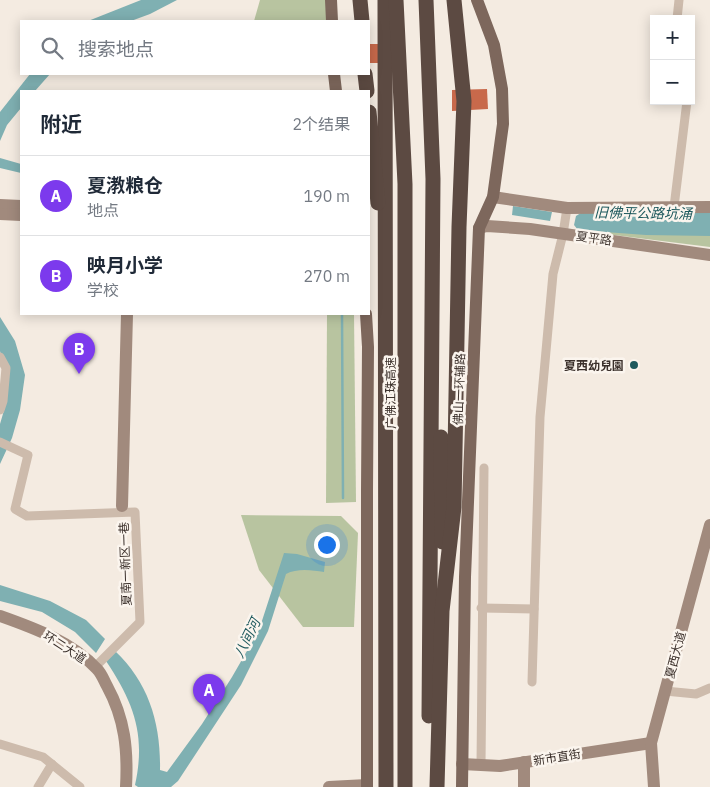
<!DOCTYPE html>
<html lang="zh">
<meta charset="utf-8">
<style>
:root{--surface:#fff;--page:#f6f6f7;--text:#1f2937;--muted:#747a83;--line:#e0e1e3;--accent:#7c3aed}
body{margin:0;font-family:"IBM Plex Sans","Noto Sans SC",sans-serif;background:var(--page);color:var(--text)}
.controls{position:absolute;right:15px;top:15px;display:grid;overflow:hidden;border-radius:0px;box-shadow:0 2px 12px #0003}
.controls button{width:45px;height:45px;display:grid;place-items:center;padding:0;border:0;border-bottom:1px solid var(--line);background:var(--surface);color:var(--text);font:25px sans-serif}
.you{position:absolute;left:326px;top:544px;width:18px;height:18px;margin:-12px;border:4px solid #fff;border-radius:50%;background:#1a73e8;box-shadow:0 0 0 8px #1a73e833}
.badge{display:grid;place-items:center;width:32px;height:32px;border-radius:50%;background:var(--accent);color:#fff;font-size:16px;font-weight:700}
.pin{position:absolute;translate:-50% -41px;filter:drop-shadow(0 1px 2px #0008)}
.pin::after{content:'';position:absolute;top:26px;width:18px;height:15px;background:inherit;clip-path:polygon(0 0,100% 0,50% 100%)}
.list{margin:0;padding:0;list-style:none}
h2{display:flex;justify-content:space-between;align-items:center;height:65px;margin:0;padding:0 20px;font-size:21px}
h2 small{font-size:16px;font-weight:400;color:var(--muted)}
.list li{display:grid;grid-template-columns:32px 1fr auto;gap:15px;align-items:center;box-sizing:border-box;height:80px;padding:0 20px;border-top:1px solid var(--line)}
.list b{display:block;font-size:19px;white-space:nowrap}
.list p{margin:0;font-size:16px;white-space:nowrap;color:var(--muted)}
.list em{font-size:16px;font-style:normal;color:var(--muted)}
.icon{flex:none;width:28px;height:28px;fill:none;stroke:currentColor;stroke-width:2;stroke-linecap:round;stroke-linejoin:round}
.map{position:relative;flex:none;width:710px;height:787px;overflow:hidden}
.search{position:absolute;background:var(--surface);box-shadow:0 2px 12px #0003;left:20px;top:20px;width:350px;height:55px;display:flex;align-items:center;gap:12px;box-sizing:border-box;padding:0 18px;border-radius:0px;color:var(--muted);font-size:19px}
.panel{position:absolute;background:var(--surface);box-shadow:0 2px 12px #0003;left:20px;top:90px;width:350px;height:225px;border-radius:0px}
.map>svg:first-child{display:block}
.green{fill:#b8c4a0}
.water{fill:#7fb0b2}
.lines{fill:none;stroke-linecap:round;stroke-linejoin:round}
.stream{stroke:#7fb0b2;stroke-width:2.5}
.building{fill:#c8694b}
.street{stroke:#cdbbac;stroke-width:9}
.secondary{stroke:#a18a7d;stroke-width:12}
.primary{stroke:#7d675c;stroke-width:12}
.highway{stroke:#5c4a42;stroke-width:15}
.poi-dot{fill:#1f5a5e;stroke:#fbf5ee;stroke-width:2}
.labels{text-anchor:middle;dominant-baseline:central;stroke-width:5;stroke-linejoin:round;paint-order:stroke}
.street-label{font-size:12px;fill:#3b302b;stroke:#fbf5ee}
.poi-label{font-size:12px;font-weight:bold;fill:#3b302b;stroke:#fbf5ee;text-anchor:end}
.water-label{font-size:14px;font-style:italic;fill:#1f5a5e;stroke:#fbf5ee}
</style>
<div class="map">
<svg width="710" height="787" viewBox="0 0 710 787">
<rect width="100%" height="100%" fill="#f4ebe1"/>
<g class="green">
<path d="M260 0H327L326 21H254Z"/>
<path d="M710 212V247L590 232V213Z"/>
<path d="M327 314H354L356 502 326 503Z"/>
<path d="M241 515 341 516 358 533 354 627H303L259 570Z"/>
</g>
<g class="water">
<path d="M141 0H177L150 14 131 21H88Z"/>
<path d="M30 74H50L35 91H21V108L7 125 0 141V112Z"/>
<path d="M0 158 21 164V173L0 168Z"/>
<path d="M513 206 552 212 550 221 512 215Z"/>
<path d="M584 211 710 212V236L646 235 578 230 574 225 576 216Z"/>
<path d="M0 317 15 341 25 375 20 410 12 438 0 464V424L5 407 6 380 0 351Z"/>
<path d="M284 553 297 554 325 562 324 572C312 570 297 568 286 574L268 631 241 685 178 781 171 787H138L135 785C146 735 134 703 106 661L115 651C149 683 161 724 160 770L167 772 202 724 232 677 259 630Z"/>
<path d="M0 585 50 601 86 620 105 639 96 653 75 632 42 612 0 601Z"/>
</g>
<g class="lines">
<path class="stream" d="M342 314 343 498"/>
</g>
<g class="building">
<path d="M369 44H384L385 63H369Z"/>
<path d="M487 89 488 109 452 111V90Z"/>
</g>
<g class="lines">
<g class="street">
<path d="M677 19 679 0"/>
<path d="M674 207 687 101"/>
<path d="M0 357 6 368 3 401 0 410"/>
<path d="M0 442 28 455 15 509 27 516 135 512 140 622 95 667"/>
<path d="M481 608 534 609"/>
<path d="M532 682 540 417 553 274 563 234 567 208"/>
<path d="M665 691 696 694 710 688"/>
<path d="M0 744 43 757 80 787"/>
<path d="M481 765 484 468"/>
<path d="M38 787 52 764"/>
</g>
<g class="secondary">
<path d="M493 197 567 208 710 207"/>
<path d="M0 205 21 206"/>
<path d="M0 214 21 215"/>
<path d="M479 228 487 226 530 229 710 255"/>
<path d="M122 506 127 314"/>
<path d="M0 616C34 628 72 642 97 669 102 674 104 681 107 686 125 719 128 750 126 787"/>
<path d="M462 764 500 766 651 743"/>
<path d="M329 787 367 785"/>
<path d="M524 787V762"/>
<path d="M654 787 651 743 710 525"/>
</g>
<g class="primary">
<path d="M331 0 332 21"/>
<path d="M334 74 336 91"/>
<path d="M366 314 368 347 367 490V787"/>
<path d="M462 787 465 577 479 228 493 197 503 124 502 89 494 45 477 0"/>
</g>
<g class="highway">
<path d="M360 0 362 21"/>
<path d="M385 0 386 787"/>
<path d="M396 0 405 184V787"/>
<path d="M426 0 433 179 429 716"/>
<path d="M365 74 367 91"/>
<path d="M369 112 378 203"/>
<path d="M441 437 442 542"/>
<path d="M437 787 442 611 454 507 459 227 464 101 454 0"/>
</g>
</g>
<circle class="poi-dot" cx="634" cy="365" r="5"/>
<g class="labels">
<g class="street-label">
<text transform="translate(594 238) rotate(8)">夏平路</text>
<text transform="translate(459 389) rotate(-88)">佛山一环辅路</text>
<text transform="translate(390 393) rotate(-90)">广佛江珠高速</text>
<text transform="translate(125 564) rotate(-92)">夏南一新区一巷</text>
<text transform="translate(65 647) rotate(33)">环二大道</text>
<text transform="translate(675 655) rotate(-75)">夏西大道</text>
<text transform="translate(557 757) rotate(-9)">新市直街</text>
</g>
<g class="poi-label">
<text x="624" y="365">夏西幼兒園</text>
</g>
<g class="water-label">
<text transform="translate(643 213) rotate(1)">旧佛平公路坑涌</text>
<text transform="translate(247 638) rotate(-64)">八间河</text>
</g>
</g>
</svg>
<div class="controls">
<button>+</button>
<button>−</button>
</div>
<div class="you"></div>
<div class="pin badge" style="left:209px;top:715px">A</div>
<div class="pin badge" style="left:79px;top:374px">B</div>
<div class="search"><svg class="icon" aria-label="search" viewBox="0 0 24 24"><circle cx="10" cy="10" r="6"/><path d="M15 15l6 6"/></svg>搜索地点</div>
<section class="panel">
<h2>附近<small>2个结果</small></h2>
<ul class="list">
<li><span class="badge">A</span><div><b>夏漖粮仓</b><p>地点</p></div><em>190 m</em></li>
<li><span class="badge">B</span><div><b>映月小学</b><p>学校</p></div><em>270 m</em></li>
</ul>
</section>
</div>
